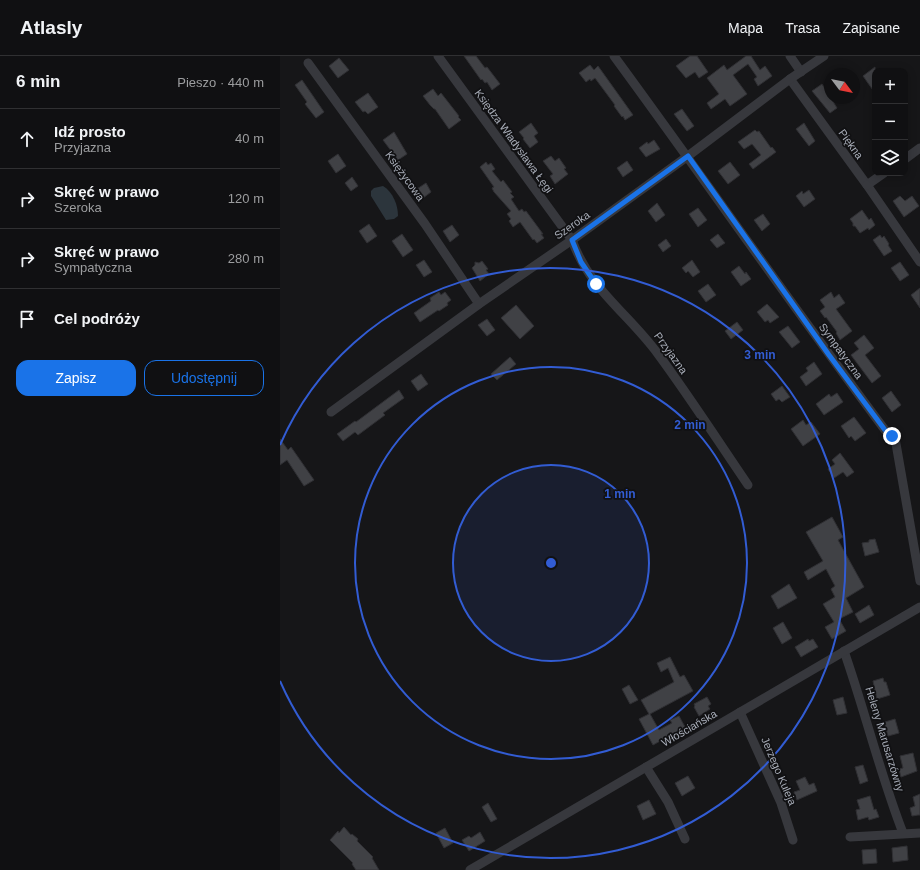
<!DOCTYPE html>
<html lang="pl">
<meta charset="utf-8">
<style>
:root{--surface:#101012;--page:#19191b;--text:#f1f3f6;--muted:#9c9d9f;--line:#303032;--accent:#1a73e8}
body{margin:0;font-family:Arial,sans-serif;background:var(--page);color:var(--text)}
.controls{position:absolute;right:12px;top:12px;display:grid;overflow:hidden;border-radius:8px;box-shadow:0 2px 10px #0003}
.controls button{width:36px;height:36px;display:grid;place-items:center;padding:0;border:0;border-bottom:1px solid var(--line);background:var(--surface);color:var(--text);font:20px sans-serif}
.compass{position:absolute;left:544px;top:12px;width:36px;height:36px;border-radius:50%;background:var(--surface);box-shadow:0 2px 10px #0003;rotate:122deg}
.stop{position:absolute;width:12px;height:12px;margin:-9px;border:3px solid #1a73e8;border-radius:50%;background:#fff}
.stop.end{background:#1a73e8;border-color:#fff;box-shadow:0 1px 4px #0008}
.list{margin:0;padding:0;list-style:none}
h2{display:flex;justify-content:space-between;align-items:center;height:52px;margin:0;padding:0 16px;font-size:17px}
h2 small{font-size:13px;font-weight:400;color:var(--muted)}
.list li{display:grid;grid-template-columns:26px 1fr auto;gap:12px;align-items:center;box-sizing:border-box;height:60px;padding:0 16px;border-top:1px solid var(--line)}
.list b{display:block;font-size:15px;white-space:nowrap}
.list p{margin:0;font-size:13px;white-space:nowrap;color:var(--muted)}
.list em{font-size:13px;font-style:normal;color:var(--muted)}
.actions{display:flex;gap:8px;padding:12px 16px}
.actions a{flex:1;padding:9px 0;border:1px solid var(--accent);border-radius:12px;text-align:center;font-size:14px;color:var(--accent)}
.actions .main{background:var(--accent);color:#fff}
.icon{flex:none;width:22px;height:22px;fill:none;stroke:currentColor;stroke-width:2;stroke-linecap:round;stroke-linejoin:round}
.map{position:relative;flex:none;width:640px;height:814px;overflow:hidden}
header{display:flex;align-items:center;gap:24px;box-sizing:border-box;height:56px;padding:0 20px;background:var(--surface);border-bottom:1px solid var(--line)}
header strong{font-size:19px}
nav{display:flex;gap:22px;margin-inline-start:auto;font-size:14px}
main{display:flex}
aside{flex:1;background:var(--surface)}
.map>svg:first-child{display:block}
.water{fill:#2c353c}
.building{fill:#404145;stroke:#303034}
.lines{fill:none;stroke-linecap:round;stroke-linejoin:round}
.minor{stroke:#37383d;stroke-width:9}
.route{stroke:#1a73e8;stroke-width:5}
.ring{fill:none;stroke:#325cd3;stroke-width:2}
.labels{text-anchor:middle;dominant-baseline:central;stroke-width:3.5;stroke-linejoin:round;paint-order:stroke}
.street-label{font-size:11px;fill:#a8adb8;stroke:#111113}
.centre{fill:#325cd3;stroke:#111113;stroke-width:2}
.ring-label{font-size:12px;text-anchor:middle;font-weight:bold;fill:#325cd3;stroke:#111113;stroke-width:3.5;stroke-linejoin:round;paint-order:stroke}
</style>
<header>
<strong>Atlasly</strong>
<nav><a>Mapa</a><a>Trasa</a><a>Zapisane</a></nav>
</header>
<main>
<aside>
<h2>6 min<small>Pieszo · 440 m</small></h2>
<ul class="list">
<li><svg class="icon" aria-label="ahead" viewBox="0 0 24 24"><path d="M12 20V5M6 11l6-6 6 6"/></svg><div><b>Idź prosto</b><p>Przyjazna</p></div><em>40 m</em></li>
<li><svg class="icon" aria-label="right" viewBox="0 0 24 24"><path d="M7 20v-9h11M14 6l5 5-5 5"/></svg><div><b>Skręć w prawo</b><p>Szeroka</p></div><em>120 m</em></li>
<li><svg class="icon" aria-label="right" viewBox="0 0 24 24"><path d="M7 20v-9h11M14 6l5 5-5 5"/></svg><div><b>Skręć w prawo</b><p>Sympatyczna</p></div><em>280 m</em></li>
<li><svg class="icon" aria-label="arrive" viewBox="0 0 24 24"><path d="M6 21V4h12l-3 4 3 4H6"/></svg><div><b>Cel podróży</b></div></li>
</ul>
<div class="actions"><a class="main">Zapisz</a><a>Udostępnij</a></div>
</aside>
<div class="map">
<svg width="640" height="814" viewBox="0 0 640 814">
<rect width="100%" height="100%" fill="#161618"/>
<path class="water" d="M103 130C113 136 118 149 118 160L114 163 106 164 91 140V135L94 132Z"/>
<g class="building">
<path d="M184 0H196L205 12 207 11 220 28 212 34 207 26 205 27 202 23 201 24Z"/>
<path d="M410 0H417L428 16 419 22 415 16 406 22 396 10Z"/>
<path d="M466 0H471L480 14 485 10 492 20 478 30 474 23 477 21 468 8 453 19 467 38 450 50 445 43 431 53 427 47 439 38 427 22 444 9 447 14Z"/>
<path d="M59 2 69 14 58 22 49 10Z"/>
<path d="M310 9 314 14 318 10 353 59 345 64 343 60 342 61 334 50 335 49 315 22 311 25 310 23 306 26 299 17Z"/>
<path d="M595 11V37L583 20Z"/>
<path d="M22 24 44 56 36 62 25 48 27 46 15 29Z"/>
<path d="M542 28 557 52 550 57 532 35Z"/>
<path d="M153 33 158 40 161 37 179 60 178 61 181 64 169 73 155 53H154L150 49 143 40Z"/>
<path d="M88 37 98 51 88 58 85 55 83 56 75 46Z"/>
<path d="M402 53 414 70 407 75 394 58Z"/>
<path d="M251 67 258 77 254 80 258 86 250 92 243 83 244 82 239 76Z"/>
<path d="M524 67 535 85 529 90 516 73Z"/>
<path d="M475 74 477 76 479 75 491 92 492 91 496 96 473 113 469 108 481 99 472 88 464 93 458 86Z"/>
<path d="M114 76 127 98 118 104 103 84Z"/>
<path d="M374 84 380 93 366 101 359 92 367 86 368 88Z"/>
<path d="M58 98 66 110 56 117 48 105Z"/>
<path d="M271 100 275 105 279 102 286 112 284 113 288 118 275 128 270 120 273 118 263 105Z"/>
<path d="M347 105 353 114 343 121 337 112Z"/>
<path d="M206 106 208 109 211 107 215 113 212 115 221 126 223 124 232 136 230 137 234 141 231 143 239 155 242 153 244 156 246 155 263 178H261L264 182 257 187 254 183 253 184 240 166 233 171 229 165 231 163 227 158 231 155 214 136 212 132 214 131 200 111Z"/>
<path d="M450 106 460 119 448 128 438 115Z"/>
<path d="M72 121 78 130 71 135 65 127Z"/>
<path d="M146 127 151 136 143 142 137 133Z"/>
<path d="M529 134 535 143 524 151 516 140 522 135 523 138Z"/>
<path d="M620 140 625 145 632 140 639 150 624 161 613 145Z"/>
<path d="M377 147 385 159 376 166 368 155Z"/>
<path d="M418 152 427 164 418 171 409 158Z"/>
<path d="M582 154 589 164 591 162 595 169 589 174 588 172 580 177 575 170H573V167L570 163Z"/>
<path d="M483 158 490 168 482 175 474 164Z"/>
<path d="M89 168 97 180 87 187 79 175Z"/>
<path d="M172 169 179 179 170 186 163 175Z"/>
<path d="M122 178 133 194 123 201 112 185Z"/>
<path d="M438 178 445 187 437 192 430 184Z"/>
<path d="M600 179 602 182 604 180 609 188 608 189 612 195 604 200 593 184Z"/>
<path d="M386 183 391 190 383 196 378 189Z"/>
<path d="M144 204 152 216 144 221 136 209Z"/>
<path d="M412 204 420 216 413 221 408 215 406 217 402 212Z"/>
<path d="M202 205 208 213 206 214 209 218 200 225 192 212 195 209V206L199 207Z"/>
<path d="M620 206 629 219 620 225 611 212Z"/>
<path d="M459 210 465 218 466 216 471 223 461 230 451 216Z"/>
<path d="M428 228 436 239 426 246 418 235Z"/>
<path d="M640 232V252L631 239Z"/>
<path d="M159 236 161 239 165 236 171 244 167 247 168 249 159 255 158 254 140 266 134 257 151 245 150 242Z"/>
<path d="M551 236 554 242 559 238 565 247 556 253 572 275 560 284 556 277 557 276 546 261 545 262 540 255 545 251 540 244Z"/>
<path d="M487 248 499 261 490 267 488 264 485 266 477 256Z"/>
<path d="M236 249 254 270 240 283 221 262Z"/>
<path d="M207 263 215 274 207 280 198 269Z"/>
<path d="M457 266 463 274 451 283 445 275Z"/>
<path d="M508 270 520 286 512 292 499 276Z"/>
<path d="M584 279 594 292 585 299 601 320 592 327 571 299 579 293 574 287Z"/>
<path d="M230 301 236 308 217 324 211 318Z"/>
<path d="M534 306 542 318 526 330 520 321 528 315 526 312Z"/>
<path d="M141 318 148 328 138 335 131 325Z"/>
<path d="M502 330 510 341 502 346 499 343 496 345 491 338Z"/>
<path d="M119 334 124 342 103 357 105 359 78 379 75 376 63 385 57 378 75 365 76 366Z"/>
<path d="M611 335 621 349 612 356 602 342Z"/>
<path d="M557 337 563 346 544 359 536 348 549 338 551 341Z"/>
<path d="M574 361 586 377 575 385 571 380 569 382 561 370Z"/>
<path d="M523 364 526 369 531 366 540 378 523 390 511 373Z"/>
<path d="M0 383 8 394 11 391 34 424 24 430 7 404 0 409Z"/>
<path d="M560 397 574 416 567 421 563 416 554 422 548 413 555 408 552 404Z"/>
<path d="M552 461 563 481 558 484 584 531 566 542 573 556 559 563 566 575 552 583 545 571 554 566 543 548 555 541 551 533 555 530 546 513 528 524 524 516 543 505 526 476Z"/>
<path d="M595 483 599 496 585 500 582 487 589 486V484Z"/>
<path d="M509 528 517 542 498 553 491 540Z"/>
<path d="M589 549 594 559 580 567 575 558Z"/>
<path d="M503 566 512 582 502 588 493 572Z"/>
<path d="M528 583 529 585 533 583 538 591 521 601 515 591Z"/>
<path d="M390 601 400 621 404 619 413 635 370 658 379 674 392 667 390 664 399 660 405 671 373 689 359 663 369 658 361 644 394 626 388 612 381 616 377 607Z"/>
<path d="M603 622 604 626H606L610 639 597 643 593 625Z"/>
<path d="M349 629 358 644 350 648 342 633Z"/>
<path d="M427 641 431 648 428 650 430 653 419 660 414 651 415 650 414 648Z"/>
<path d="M563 641 567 657 557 659 553 644Z"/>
<path d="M615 663 619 677 608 680 605 669H606L605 666Z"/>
<path d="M633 697 637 715 621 721 619 713 623 712 620 700Z"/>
<path d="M583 709 588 725 580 728 575 711Z"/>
<path d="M408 720 415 732 402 740 395 727Z"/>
<path d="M525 721 529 729 534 727 537 735 517 744 514 736 520 734 516 725Z"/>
<path d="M640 738V759H638L632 760 630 752 635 750 633 741Z"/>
<path d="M590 740 594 754 596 753 599 761 589 764 588 761 578 764 576 754 580 753 577 744Z"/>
<path d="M369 744 376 758 363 764 357 750Z"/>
<path d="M208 747 217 763 211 766 202 751Z"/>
<path d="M64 771 71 779 72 778 78 783 77 785 93 801 92 802 99 814H76L72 808 73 807 50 784 58 775 59 777Z"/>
<path d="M165 772 173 787 164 792 156 777Z"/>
<path d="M200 776 205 785 189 795 182 784 189 780 191 782Z"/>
<path d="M627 790 628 804 613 806 612 792Z"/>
<path d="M596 793 597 807 583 808 582 794Z"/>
</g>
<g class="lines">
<g class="minor">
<path d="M158 0 292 184C310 234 348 257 378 298 409 340 438 385 468 429"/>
<path d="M334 0C425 124 513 251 605 374L615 382 640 525"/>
<path d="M510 0 521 16"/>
<path d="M28 7 145 168 199 248"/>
<path d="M510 23 587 129 640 206"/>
<path d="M625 103 640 92"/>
<path d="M587 129 604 117"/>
<path d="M51 356 199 248 292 184 408 100 510 23 544 0"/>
<path d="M564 595C585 655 600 718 623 777"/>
<path d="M460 656 501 747 513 784"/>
<path d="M366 711 388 746 405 783"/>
<path d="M570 781 640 777"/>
<path d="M190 814 640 551"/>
</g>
</g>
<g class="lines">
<path class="route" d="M316 228 301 206 292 184 408 100 549 299 605 374 612 380"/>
</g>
<circle cx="271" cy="507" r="98" fill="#325cd3" fill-opacity=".12"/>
<g class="ring">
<circle cx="271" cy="507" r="98"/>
<circle cx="271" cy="507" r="196"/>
<path d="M0 389A295 295 0 1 1 0 625"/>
</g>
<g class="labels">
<g class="street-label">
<text transform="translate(234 85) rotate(54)">Księdza Władysława Łęgi</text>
<text transform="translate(571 88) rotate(54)">Piękna</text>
<text transform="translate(125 120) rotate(54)">Księżycowa</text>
<text transform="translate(292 169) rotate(-35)">Szeroka</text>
<text transform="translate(561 295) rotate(54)">Sympatyczna</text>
<text transform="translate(391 297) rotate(54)">Przyjazna</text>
<text transform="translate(409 672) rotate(-30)">Włościańska</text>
<text transform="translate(605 683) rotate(73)">Heleny Marusarzówny</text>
<text transform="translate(499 715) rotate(67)">Jerzego Kuleja</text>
</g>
</g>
<circle cx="271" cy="507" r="6" class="centre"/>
<g class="ring-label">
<text x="480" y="303">3 min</text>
<text x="410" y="373">2 min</text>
<text x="340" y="442">1 min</text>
</g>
</svg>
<div class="controls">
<button>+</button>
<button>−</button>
<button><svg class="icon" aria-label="layers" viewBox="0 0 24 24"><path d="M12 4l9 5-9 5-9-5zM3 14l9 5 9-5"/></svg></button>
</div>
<svg class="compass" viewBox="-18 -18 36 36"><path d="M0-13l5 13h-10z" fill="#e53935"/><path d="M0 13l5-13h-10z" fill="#9c9d9f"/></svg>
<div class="stop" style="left:316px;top:228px"></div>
<div class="stop end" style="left:612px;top:380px"></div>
</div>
</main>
